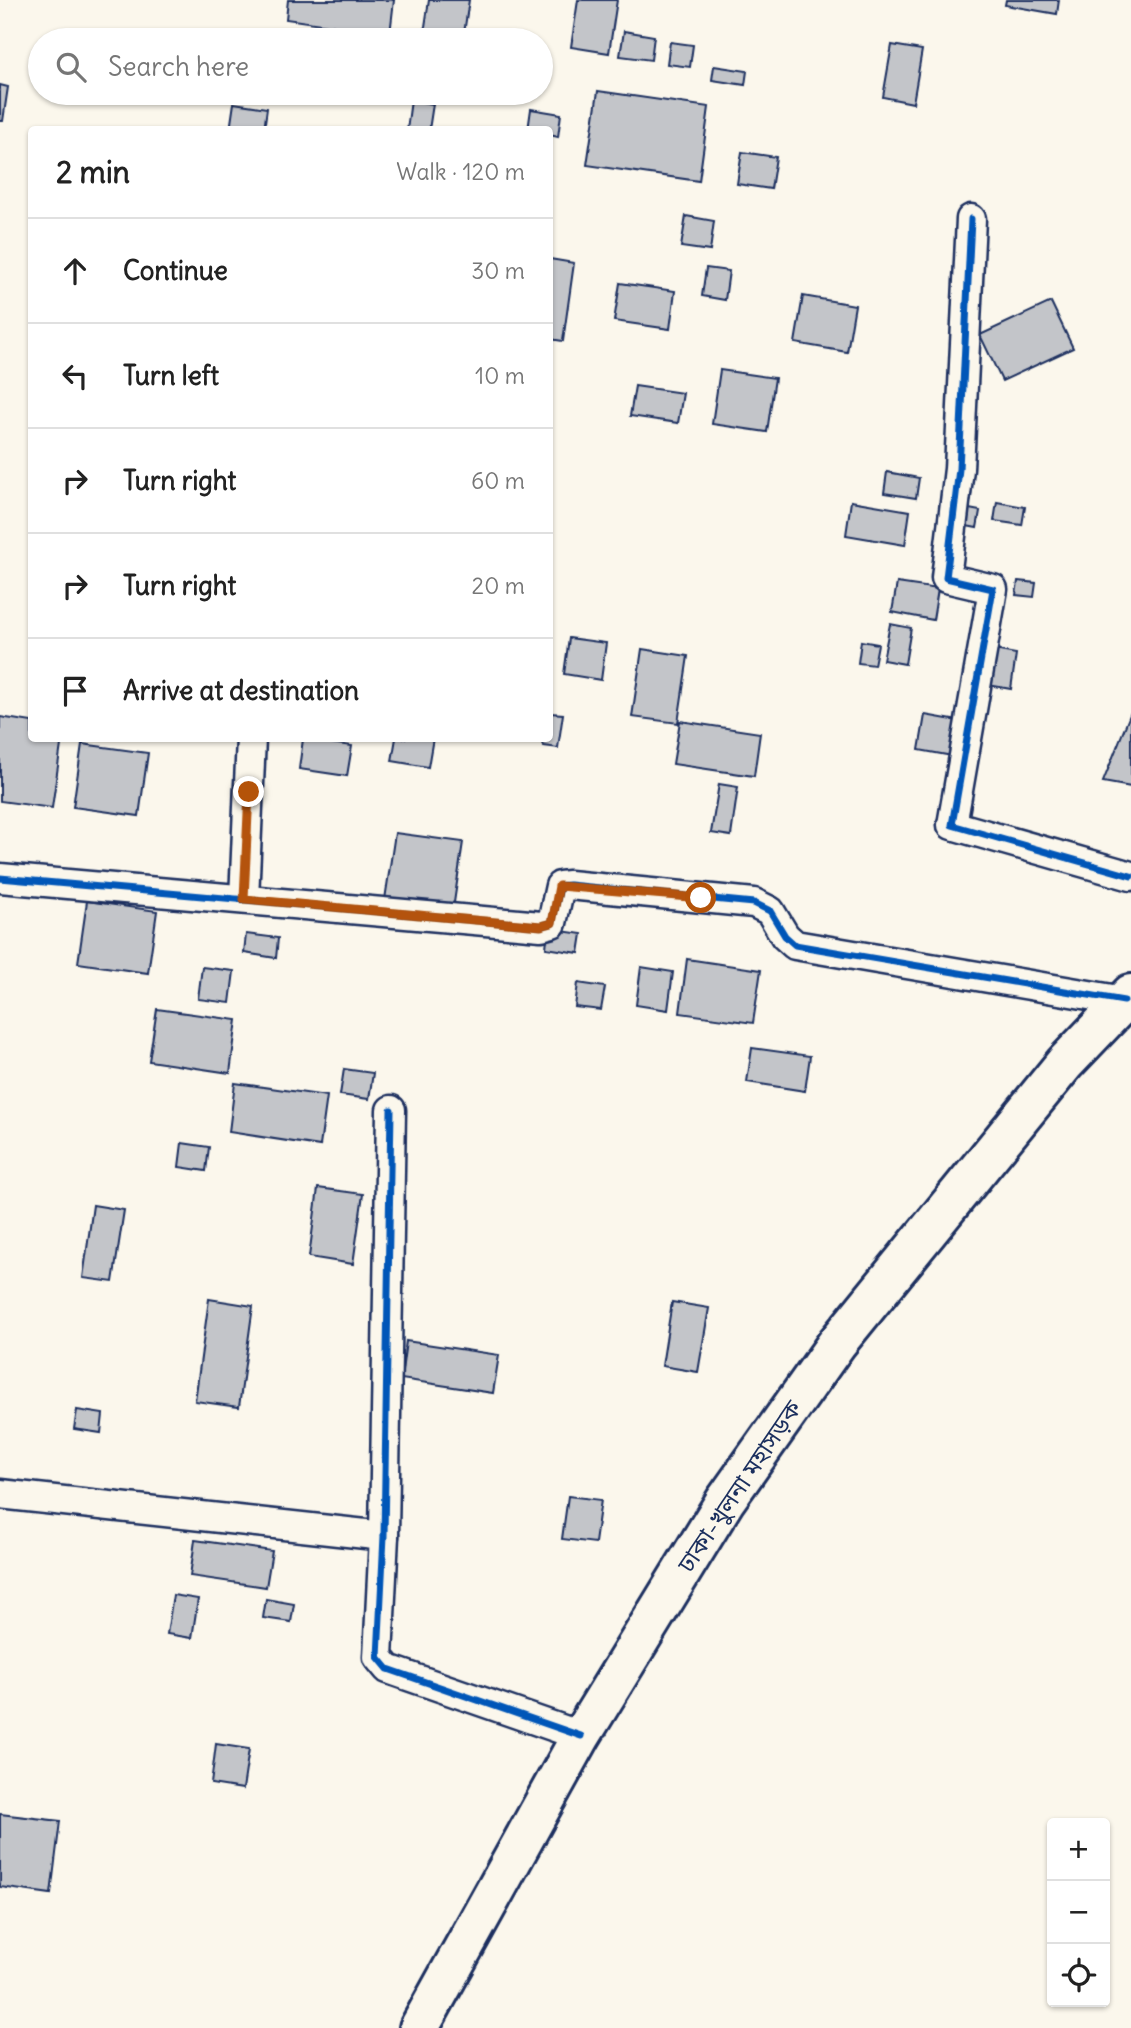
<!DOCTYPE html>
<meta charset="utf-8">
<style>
:root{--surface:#fff;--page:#f2f2f2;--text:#222;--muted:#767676;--line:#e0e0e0}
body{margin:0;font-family:Delius,"Noto Sans Bengali",sans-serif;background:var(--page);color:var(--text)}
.controls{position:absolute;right:21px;bottom:21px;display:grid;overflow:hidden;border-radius:7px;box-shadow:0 2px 5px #0004}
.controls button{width:63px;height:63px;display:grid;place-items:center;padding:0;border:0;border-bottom:2px solid var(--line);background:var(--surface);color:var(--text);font:35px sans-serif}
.stop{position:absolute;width:21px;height:21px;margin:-16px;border:5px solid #b45309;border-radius:50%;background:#fff}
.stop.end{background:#b45309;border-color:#fff;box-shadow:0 2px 7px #0008}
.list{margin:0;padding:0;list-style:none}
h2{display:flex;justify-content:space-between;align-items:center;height:91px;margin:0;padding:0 28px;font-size:30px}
h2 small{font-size:23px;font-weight:400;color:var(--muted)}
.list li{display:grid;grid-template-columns:46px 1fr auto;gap:21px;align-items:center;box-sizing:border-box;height:105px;padding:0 28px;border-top:2px solid var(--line)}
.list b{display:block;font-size:26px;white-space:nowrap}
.list em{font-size:23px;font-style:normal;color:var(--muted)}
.icon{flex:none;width:38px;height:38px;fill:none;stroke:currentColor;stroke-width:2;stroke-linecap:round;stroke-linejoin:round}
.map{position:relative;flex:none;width:1131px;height:2028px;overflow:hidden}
.search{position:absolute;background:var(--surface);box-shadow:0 2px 5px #0004;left:28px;top:28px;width:525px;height:77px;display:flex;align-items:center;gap:18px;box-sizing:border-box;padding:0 24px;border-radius:38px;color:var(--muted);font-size:26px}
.panel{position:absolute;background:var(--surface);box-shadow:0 2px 5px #0004;left:28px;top:126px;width:525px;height:616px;border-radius:7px}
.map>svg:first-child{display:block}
.building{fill:#c3c5c9;stroke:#1b2f5e;stroke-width:2}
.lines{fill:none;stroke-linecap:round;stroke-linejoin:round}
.street-casing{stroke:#1b2f5e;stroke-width:33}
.highway-casing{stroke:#1b2f5e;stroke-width:44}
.street{stroke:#fbf7ec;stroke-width:28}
.highway{stroke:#fbf7ec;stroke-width:38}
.cycleway-casing{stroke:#fbf7ec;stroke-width:11}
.cycleway{stroke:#0057b8;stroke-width:7}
.route{stroke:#b45309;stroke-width:9}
.labels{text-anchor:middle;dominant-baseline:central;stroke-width:5;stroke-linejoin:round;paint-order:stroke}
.street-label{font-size:24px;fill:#1b2f5e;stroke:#fbf7ec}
</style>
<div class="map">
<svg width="1131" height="2028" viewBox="0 0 1131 2028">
<rect width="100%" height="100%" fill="#fbf7ec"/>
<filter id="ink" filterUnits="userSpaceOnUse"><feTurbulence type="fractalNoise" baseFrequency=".0143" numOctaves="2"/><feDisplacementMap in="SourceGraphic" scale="14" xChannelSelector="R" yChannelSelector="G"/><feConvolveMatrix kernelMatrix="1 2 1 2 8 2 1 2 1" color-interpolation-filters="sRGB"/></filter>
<g filter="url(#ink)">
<g class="building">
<path d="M288 0H394L390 34 286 19Z"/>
<path d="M429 0H469L463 40H423Z"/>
<path d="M578 0H617L609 53 571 47Z"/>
<path d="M1006 0H1059L1057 14 1005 5Z"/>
<path d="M624 31 654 36 651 60 620 56Z"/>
<path d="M670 42 693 45 690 67 667 64Z"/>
<path d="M892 45 922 50 913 103 883 97Z"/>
<path d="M714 66 747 71 745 85 712 80Z"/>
<path d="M0 85 8 87 3 121H0Z"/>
<path d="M598 91 709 107 699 181 587 165Z"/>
<path d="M411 100 433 104 429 130H407Z"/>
<path d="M234 103 267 108 264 130H230Z"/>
<path d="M531 109 561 114 558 137 550 135V130H528Z"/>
<path d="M742 152 776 157 771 189 737 184Z"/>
<path d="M686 216 714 221 710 251 681 247Z"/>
<path d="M550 259 574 263 563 341 550 339Z"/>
<path d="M706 268 729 271 725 300 702 296Z"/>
<path d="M620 283 675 291 670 329 614 321Z"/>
<path d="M803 296 855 305 847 352 795 343Z"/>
<path d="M1051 302 1073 348 1002 381 980 335Z"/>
<path d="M720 370 775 378 767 432 712 424Z"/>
<path d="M635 386 683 393 678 423 630 416Z"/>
<path d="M887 472 919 478 916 498 884 493Z"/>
<path d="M851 501 910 511 905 545 846 535Z"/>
<path d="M997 502 1025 507 1022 525 994 521Z"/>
<path d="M964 508 980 511 977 528 961 525Z"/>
<path d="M1018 581 1036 583 1034 597 1016 595Z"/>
<path d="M897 583 938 589 933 620 892 612Z"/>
<path d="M890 624 911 628 905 664 883 660Z"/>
<path d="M569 638 606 643 601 680 564 674Z"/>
<path d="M861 641 878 644 874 665 858 663Z"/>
<path d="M642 649 688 656 678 723 632 717Z"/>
<path d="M994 650 1016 654 1011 689 988 685Z"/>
<path d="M1131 712V787L1103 782Z"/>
<path d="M550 713 563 714 558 748 543 746 544 738H550Z"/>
<path d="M925 715 964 722 958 757 919 750Z"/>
<path d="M0 717 32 722V738H62L52 808 0 801Z"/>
<path d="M680 721 760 733 754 776 673 764Z"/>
<path d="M396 738H433L428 767 392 761Z"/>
<path d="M303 739 352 746 347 776 299 769Z"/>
<path d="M82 744 148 753 139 816 73 807Z"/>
<path d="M719 784 738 787 731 836 711 833Z"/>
<path d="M395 833 463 842 452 916 384 906Z"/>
<path d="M87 901 157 911 148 973 78 963Z"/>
<path d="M548 929 582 934 579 953 546 948Z"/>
<path d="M246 934 278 938 276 958 244 953Z"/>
<path d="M687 959 761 970 753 1023 680 1013Z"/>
<path d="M202 967 234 971 230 1003 198 999Z"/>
<path d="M641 967 673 972 668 1010 636 1005Z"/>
<path d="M578 983 605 987 601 1010 575 1007Z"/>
<path d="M157 1009 237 1020 230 1073 149 1061Z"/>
<path d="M752 1048 810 1056 805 1091 747 1082Z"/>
<path d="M344 1069 373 1073 369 1099 340 1095Z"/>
<path d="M235 1083 327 1096 320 1146 229 1132Z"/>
<path d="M182 1143 209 1147 206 1171 179 1167Z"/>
<path d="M318 1188 363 1194 353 1264 309 1257Z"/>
<path d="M93 1205 124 1210 113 1282 83 1278Z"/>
<path d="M209 1299 253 1306 239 1407 195 1401Z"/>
<path d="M672 1302 709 1308 698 1372 662 1366Z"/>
<path d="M406 1341 499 1355 493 1393 401 1379Z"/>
<path d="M77 1410 103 1414 101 1433 74 1429Z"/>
<path d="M568 1496 601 1500 595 1543 562 1539Z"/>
<path d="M195 1540 272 1551 266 1587 190 1576Z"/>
<path d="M173 1595 198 1599 192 1638 167 1634Z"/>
<path d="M266 1599 294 1604 291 1622 263 1618Z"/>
<path d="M216 1744 249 1749 243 1789 211 1784Z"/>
<path d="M0 1814 60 1821 51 1894 0 1887Z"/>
</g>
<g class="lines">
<g class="street-casing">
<g id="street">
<path d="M971 219 959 469 946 578 993 589 952 825 1131 876"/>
<path d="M0 878 541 926 552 923 560 886 569 885 754 903 770 911 785 936 795 945 1124 1001"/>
<path d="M244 899 251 738"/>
<path d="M391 1110 384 1536 378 1657 388 1669 581 1736"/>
<path d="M0 1494 384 1536"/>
</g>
</g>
<g class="highway-casing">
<path id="highway" d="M419 2028 581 1736 725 1501 837 1343 1065 1063 1131 994"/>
</g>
<use href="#street" class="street"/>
<use href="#highway" class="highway"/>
<g class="cycleway-casing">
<g id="cycleway">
<path d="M971 219 959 469 946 578 993 589 952 825 1131 876"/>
<path d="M0 878 541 926 552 923 560 886 569 885 754 903 770 911 785 936 795 945 1124 1001"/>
<path d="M391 1110 384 1536 378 1657 388 1669 581 1736"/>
</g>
</g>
<use href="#cycleway" class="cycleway"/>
</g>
</g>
<g class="lines" filter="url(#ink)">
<path class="route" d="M249 792 244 899 541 926 552 923 559 886 701 898"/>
</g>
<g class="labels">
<g class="street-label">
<text transform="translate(739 1486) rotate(-56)">ঢাকা-খুলনা মহাসড়ক</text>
</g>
</g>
</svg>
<div class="controls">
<button>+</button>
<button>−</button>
<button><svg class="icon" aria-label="locate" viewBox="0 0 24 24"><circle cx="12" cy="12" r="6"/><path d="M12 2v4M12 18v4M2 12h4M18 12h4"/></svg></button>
</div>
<div class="stop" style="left:701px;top:898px"></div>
<div class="stop end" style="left:249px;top:792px"></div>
<div class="search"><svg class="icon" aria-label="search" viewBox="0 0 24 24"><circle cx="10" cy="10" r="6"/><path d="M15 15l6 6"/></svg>Search here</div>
<section class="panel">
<h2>2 min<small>Walk · 120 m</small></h2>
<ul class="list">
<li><svg class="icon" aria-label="ahead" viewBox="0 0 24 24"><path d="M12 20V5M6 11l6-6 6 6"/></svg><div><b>Continue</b></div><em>30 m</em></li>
<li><svg class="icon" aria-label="left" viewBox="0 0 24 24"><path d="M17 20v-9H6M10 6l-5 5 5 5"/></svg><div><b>Turn left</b></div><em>10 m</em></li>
<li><svg class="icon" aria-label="right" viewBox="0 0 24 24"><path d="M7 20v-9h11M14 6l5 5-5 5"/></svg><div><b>Turn right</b></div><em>60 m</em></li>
<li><svg class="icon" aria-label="right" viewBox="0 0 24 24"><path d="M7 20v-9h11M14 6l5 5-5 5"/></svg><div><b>Turn right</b></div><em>20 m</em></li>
<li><svg class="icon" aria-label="arrive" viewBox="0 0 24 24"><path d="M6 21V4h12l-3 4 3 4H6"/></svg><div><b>Arrive at destination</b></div></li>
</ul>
</section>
</div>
